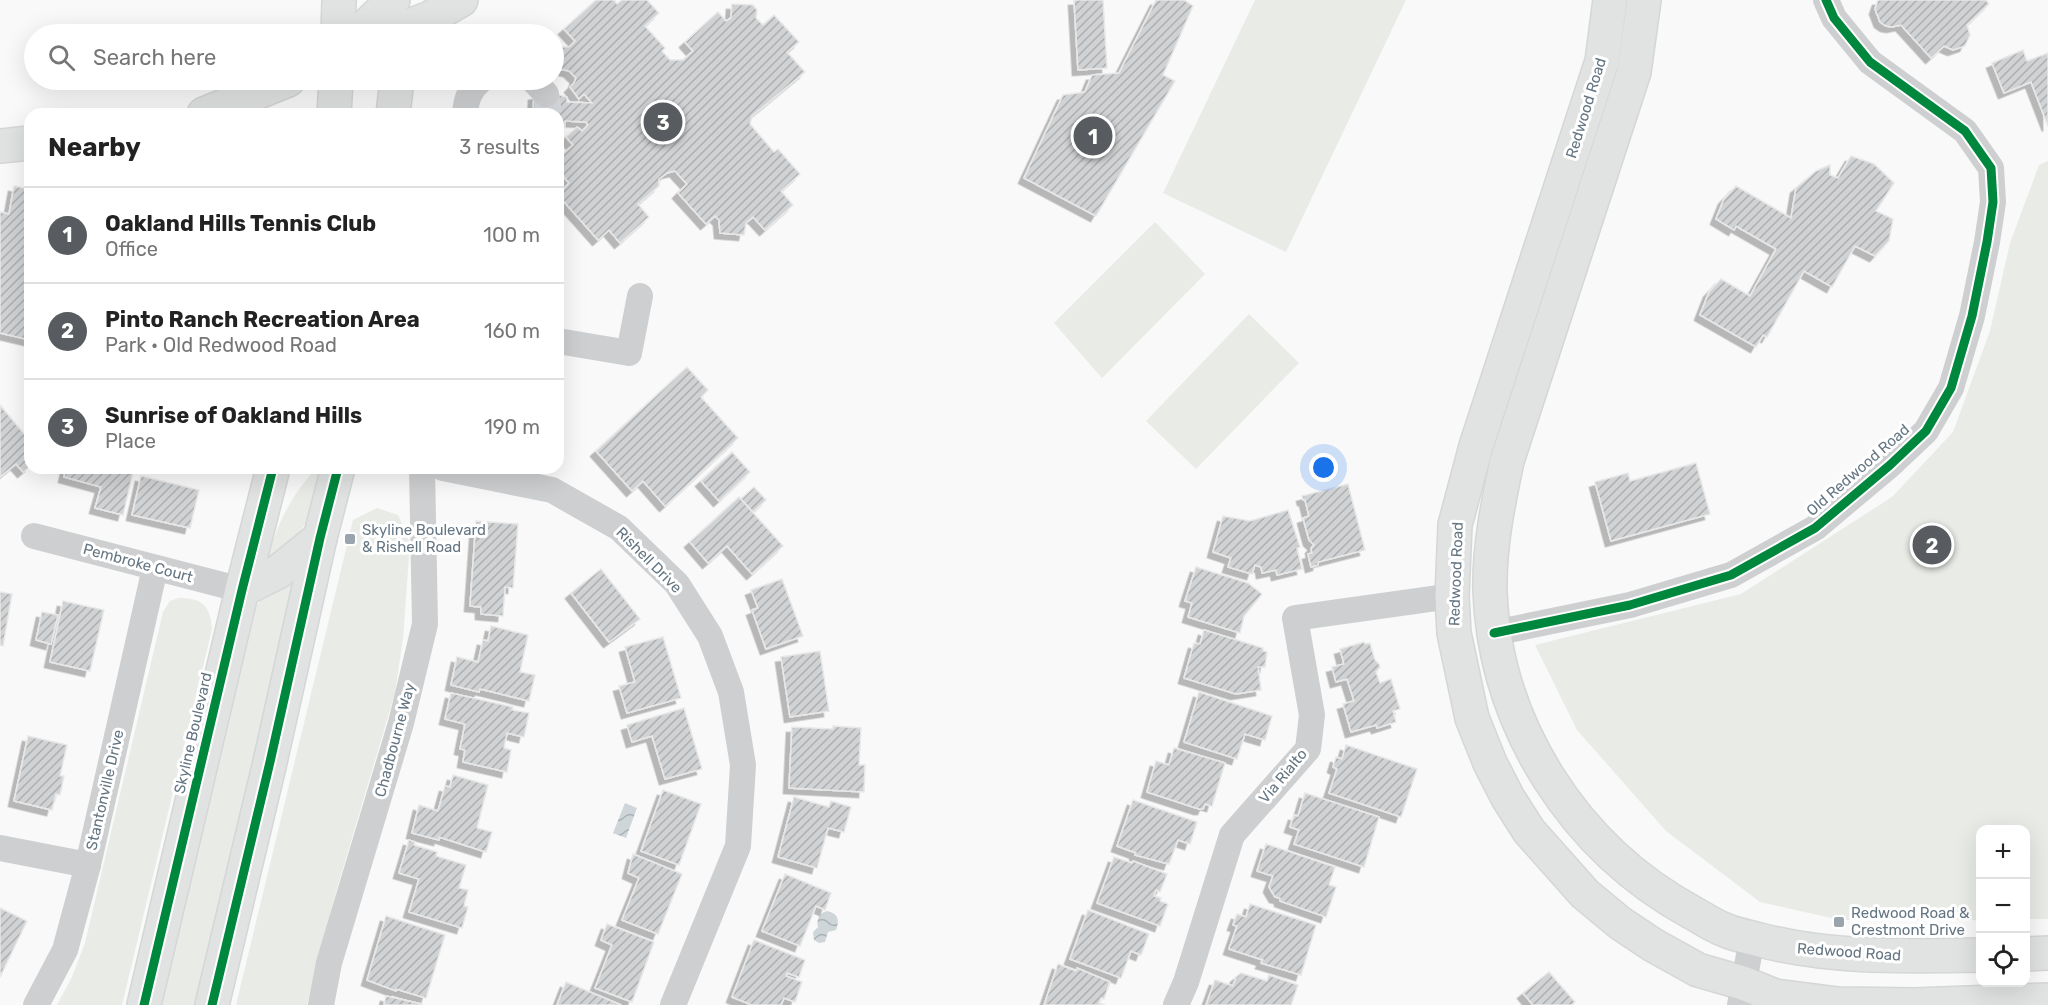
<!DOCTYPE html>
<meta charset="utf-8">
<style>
:root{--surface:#fff;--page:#f6f6f6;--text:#222;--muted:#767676;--line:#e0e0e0;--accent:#585c60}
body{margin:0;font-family:Rubik,sans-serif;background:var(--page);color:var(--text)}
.controls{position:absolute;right:18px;bottom:18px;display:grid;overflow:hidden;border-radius:12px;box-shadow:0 6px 24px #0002}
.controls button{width:54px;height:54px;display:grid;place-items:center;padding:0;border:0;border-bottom:2px solid var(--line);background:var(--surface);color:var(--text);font:30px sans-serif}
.you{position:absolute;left:1324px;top:468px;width:21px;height:21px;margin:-15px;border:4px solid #fff;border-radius:50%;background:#1a73e8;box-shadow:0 0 0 9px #1a73e833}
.badge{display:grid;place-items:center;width:39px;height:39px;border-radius:50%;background:var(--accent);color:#fff;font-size:20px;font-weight:700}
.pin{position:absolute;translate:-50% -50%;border:3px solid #fff;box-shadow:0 2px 6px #0006}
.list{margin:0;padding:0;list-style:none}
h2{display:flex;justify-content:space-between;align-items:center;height:78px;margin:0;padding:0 24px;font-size:26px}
h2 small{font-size:20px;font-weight:400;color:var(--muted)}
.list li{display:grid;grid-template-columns:39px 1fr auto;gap:18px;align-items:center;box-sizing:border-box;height:96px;padding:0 24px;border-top:2px solid var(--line)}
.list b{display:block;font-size:22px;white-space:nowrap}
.list p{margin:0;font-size:20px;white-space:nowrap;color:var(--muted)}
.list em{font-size:20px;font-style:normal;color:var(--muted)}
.icon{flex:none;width:33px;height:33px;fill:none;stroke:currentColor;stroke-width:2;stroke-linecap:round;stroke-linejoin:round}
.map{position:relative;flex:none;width:2048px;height:1005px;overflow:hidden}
.search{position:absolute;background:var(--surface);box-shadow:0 6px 24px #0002;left:24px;top:24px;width:540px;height:66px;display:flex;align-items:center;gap:15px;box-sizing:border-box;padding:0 21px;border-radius:33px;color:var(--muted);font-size:22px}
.panel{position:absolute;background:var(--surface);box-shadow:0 6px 24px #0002;left:24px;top:108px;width:540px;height:366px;border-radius:18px}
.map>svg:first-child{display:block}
.green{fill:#e8ebe6}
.water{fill:url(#water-waves)}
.building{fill:url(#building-hatch);stroke:#e8e8e8;stroke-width:1.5;filter:url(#shadow)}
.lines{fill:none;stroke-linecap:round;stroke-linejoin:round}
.minor-tunnel{stroke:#d4d8dc;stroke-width:26;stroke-dasharray:26 13;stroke-linecap:butt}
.major-casing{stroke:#d5d6d7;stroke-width:36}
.minor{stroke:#cecfd0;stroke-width:26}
.major{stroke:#e1e2e2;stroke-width:33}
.cycleway-casing{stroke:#fff;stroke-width:13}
.cycleway{stroke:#00873e;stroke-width:9}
.poi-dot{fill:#99a4ac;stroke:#fff;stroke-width:2}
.labels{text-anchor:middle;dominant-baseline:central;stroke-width:6;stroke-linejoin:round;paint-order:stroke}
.street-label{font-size:15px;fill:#657683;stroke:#fff}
.poi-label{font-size:15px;fill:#657683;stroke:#fff;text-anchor:start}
</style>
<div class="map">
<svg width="2048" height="1005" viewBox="0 0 2048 1005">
<defs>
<pattern id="water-waves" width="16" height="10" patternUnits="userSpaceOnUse" patternTransform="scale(1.5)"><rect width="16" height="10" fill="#ced6d9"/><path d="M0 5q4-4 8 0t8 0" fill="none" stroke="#abb2b5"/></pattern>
<pattern id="building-hatch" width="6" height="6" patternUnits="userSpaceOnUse" patternTransform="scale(1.5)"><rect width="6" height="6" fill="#d0d2d3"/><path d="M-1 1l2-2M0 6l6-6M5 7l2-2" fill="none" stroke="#acafb1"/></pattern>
<filter id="shadow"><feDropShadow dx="-5.5" dy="5.5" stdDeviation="0" flood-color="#0004"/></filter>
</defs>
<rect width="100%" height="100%" fill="#f9f9f9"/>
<g class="green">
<path d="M1255 0H1406L1286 252 1163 193Z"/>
<path d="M2048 161V919H2026V830H1980V920H1840L1760 902 1666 831 1577 730 1535 645 1741 594 1892 497 1953 432 1990 331 2010 243 2039 165Z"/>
<path d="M1155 222 1205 274 1102 378 1054 323Z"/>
<path d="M1249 314 1299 363 1196 469 1146 421Z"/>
<path d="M316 468H324L309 517 298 536 267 562C277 523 290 498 316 468Z"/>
<path d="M377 508 398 515 410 543 403 638 395 693 336 892 307 1005H236L353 520Z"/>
<path d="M300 564 198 1005H162L257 605 262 598Z"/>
<path d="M179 598C203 598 210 606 212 629L122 1005H57L72 977 85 943 163 612 170 601Z"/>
</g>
<g class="water">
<path d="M625 803 637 808 626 838 613 833Z"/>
<path d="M827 911C838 913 840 920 836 930L828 932 825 942 819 943 814 940 813 932 818 927C816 920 819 913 827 911Z"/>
</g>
<g class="building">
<path d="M596 0H614L617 4 622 0H647L659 13 645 26 665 48 662 51 670 60H683L693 51 685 42 718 12 726 21 731 18 732 4 753 5 757 10 756 18 763 25 774 15 799 42 787 52 805 72 752 116 750 124 774 152 778 149 800 174 781 191 793 205 765 230 753 217 746 223 744 235 720 233 719 220 715 216 706 224 678 193 687 184 675 171 667 173 659 179V186L638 204 649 217 620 243 609 230 598 240 558 195 569 183 563 176H558V153H564L573 145 566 137 577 127 582 131 588 125 586 122 565 121V127L558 128V114H533L534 95 552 93 567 97V102L592 103 584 94 579 99 570 87 574 83 576 78 569 71 559 69 560 47H569L575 41 564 29Z"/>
<path d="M1074 0H1103L1107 68 1078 70Z"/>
<path d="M1156 0H1184L1193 6 1163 75 1175 81 1096 216 1024 178 1063 95 1085 92 1092 75 1119 73Z"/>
<path d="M1878 0H1986L1989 4 1967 25 1970 35 1965 46 1953 50 1944 46 1931 58 1901 25 1892 27 1886 26 1880 22 1875 9Z"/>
<path d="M2023 50 2027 61 2048 53V126L2031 82 2004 93 1992 63Z"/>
<path d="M1851 156 1874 164 1894 183 1876 211 1893 219 1889 241 1875 256 1855 246 1832 287 1804 271 1767 337 1763 335 1756 347 1700 315 1709 292 1721 279 1750 296 1776 249 1736 226 1734 230 1716 219 1724 199 1736 186 1791 218 1796 188 1816 171 1830 165V175L1838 178Z"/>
<path d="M14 186 30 189V340L0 333V212L9 214Z"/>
<path d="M687 367 708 390 701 397 738 438 665 506 643 481 632 491 596 451Z"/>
<path d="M0 405 30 441V466L23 472 16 464 0 477Z"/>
<path d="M732 452 750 472 719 501 701 481Z"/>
<path d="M1696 463 1710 514 1611 541 1595 482 1628 473 1630 481Z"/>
<path d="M66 468H134L123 515 95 508 101 487 64 477Z"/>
<path d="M141 476 199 490 190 528 132 515Z"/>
<path d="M1348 484 1365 550 1318 562V565L1311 567 1308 554 1312 553 1311 548 1314 545 1309 540 1303 518 1309 516 1305 500H1303L1302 496Z"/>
<path d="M754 487 766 500 753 512 741 499Z"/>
<path d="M739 497 783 546 752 574 727 546 708 563 690 542Z"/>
<path d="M1288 510 1300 547 1297 548 1302 569 1277 575 1276 570 1262 573 1261 567 1255 565 1252 574 1228 567 1231 558 1213 552 1223 516 1250 521Z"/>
<path d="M476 521 518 524 513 588 505 587 503 616 481 614V607L470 606Z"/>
<path d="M1196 567 1248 583 1262 594 1244 616 1240 633 1188 617 1192 603 1185 601Z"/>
<path d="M601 569 640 619 609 642 571 593Z"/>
<path d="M782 579 803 636 766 649 752 610 758 608 751 590Z"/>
<path d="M0 592 12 594 3 646 0 645Z"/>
<path d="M63 601 104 610 90 671 50 662Z"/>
<path d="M42 612 58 615 51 644 36 640Z"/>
<path d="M491 626 528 635 520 672 535 675 529 701 480 689 479 692 451 685 457 657 478 662 483 640 488 641Z"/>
<path d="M1204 630 1263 648V651L1267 652 1265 667H1258L1261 690 1236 694 1184 678 1194 643 1200 644Z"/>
<path d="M663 637 681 698 627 713 619 686 635 682 625 647Z"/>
<path d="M1364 642 1365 644 1370 643 1375 660 1379 664 1380 667 1376 672 1380 683 1391 679 1400 709 1393 711 1396 722 1377 728 1376 725 1351 732 1343 704 1354 701 1347 679 1336 682 1332 667 1344 664 1340 649Z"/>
<path d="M820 651 829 711 790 717 781 657Z"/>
<path d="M1199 692 1272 716 1265 740 1245 734 1237 759 1184 742Z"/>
<path d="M451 693 513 707 512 710 529 713 524 737 507 733 504 748 511 750 507 772 463 762 465 750 460 749 465 724 445 719Z"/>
<path d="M684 708 702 769 665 779 652 736 632 742 627 725Z"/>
<path d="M833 726 861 728 859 765H865L864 792 789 788 792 727 833 729Z"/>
<path d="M28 736 67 745 60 776H64L60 795 56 794 52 810 14 801Z"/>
<path d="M1346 745 1417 769 1401 817 1329 793 1337 769 1333 767 1336 757 1342 759Z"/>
<path d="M1174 748 1225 763 1212 806 1205 804 1203 809H1199L1147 792 1156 761 1169 765Z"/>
<path d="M453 775 488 785 477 828 492 832 486 852 439 837V840L412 833 419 805 438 811 445 786 450 787Z"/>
<path d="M663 790 701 804 679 865 641 851Z"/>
<path d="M1305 793 1379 817 1364 867 1294 844 1299 830 1290 827 1294 815 1298 816Z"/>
<path d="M794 797 829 807 831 801 851 807 844 832 828 828 817 868 778 857Z"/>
<path d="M1133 800 1197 822 1190 844 1178 840 1169 864 1135 855 1136 853 1117 846Z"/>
<path d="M409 840 415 842 414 845 437 852 436 856 466 865 459 888 468 890 464 906 468 907 462 928 409 912 419 879 399 873Z"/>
<path d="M1266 844 1335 867 1329 885 1336 887 1326 917 1280 901V898L1275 897 1269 887 1273 876 1257 871Z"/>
<path d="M633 854 682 874 658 934 622 920 639 878 628 873Z"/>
<path d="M1114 857 1132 863 1133 861 1167 874 1160 892 1156 890 1154 896 1161 898 1160 901 1168 904 1160 926 1097 903Z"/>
<path d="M785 874 831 893 825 910 816 906 800 946 762 931Z"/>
<path d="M1250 904 1316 925 1301 975 1261 963 1263 960 1229 949 1237 926 1233 925 1237 914 1246 917Z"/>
<path d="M0 908 27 921 0 977Z"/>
<path d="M1088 910 1149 934 1141 955 1131 951 1121 978 1070 959Z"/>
<path d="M386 916 445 935 426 998 396 989V991L367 980Z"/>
<path d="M607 924 654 942 632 1002 595 988 612 945 601 940Z"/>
<path d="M754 940 805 960 799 977 787 973 786 976 802 982 795 1002 784 998 781 1005H752L732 997Z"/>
<path d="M1058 964 1076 971 1077 968 1110 982 1104 999 1101 998 1099 1003 1105 1005H1044Z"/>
<path d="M1549 972 1575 1002 1572 1005H1533L1523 993Z"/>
<path d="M1241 973 1267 981 1269 975 1298 985 1291 1005H1206L1215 980 1233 986 1236 977Z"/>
<path d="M566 982 621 1005H557Z"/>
<path d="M386 996 422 1004V1005H384Z"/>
</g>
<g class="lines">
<path class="minor-tunnel" d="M546 94 549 114"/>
<g class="major-casing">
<g id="major">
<path d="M1610 0 1602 61 1476 446 1455 525 1452 596 1454 633 1472 718 1490 763 1508 798 1529 831 1585 894 1620 923 1653 945 1698 970 1743 983 1775 996 1838 1004 1915 1005 2048 1000"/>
<path d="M1644 0 1634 72 1507 461C1498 504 1489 547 1490 591 1495 726 1575 849 1693 913 1704 919 1714 926 1725 930 1736 935 1749 937 1760 940 1833 959 1906 956 1980 955"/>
<path d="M338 34 339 0"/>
<path d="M358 34 393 0"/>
<path d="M388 34 430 18 461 0"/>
<path d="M204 114 288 80"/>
<path d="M334 114 336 80"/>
<path d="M393 114 397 80"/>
<path d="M0 146 30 143"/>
<path d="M242 590 278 572 320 538"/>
<path d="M2026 954 2048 953"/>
<path d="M144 1005 242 590 273 468"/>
<path d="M212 1005 270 762 320 538 338 468"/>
</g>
</g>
<g class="minor">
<path d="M533 80 546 94"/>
<path d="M465 114C466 99 470 89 481 80"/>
<path d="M558 341 629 353 640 296"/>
<path d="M443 468 552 490 619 528 677 584 710 636 731 692 743 765 738 846 673 1005"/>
<path d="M34 536 242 590"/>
<path d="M1494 633 1630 605 1731 575 1815 528 1890 465 1926 431 1951 388 1972 316 1987 242 1993 202 1991 168 1965 131 1870 62 1834 18 1826 0"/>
<path d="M0 848 88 865"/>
<path d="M36 1005 65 950 88 865 155 568"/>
<path d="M321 1005 329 963 401 723 425 624 422 468"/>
<path d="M1176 1005 1186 982 1232 835 1308 749 1312 715 1295 618 1452 596"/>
<path d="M1740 1005 1752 938"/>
</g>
<use href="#major" class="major"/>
<g class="cycleway-casing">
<g id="cycleway">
<path d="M1494 633 1630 605 1731 575 1815 528 1890 465 1926 431 1951 388 1972 316 1987 242 1993 202 1991 168 1965 131 1870 62 1834 18 1826 0"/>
<path d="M144 1005 242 590 273 468"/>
<path d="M212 1005 270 762 320 538 338 468"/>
</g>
</g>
<use href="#cycleway" class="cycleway"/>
</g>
<g class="poi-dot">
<rect x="344" y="533" width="12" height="12" rx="3"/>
<rect x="1833" y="916" width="12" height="12" rx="3"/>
</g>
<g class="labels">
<g class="street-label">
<text transform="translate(1586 108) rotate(-73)">Redwood Road</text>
<text transform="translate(1858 470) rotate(-41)">Old Redwood Road</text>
<text transform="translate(649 560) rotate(45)">Rishell Drive</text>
<text transform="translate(138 563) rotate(15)">Pembroke Court</text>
<text transform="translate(1456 574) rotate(-88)">Redwood Road</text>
<text transform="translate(193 733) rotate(-77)">Skyline Boulevard</text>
<text transform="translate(395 740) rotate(-75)">Chadbourne Way</text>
<text transform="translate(1283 776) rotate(-50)">Via Rialto</text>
<text transform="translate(105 790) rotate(-77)">Stantonville Drive</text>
<text transform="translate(1849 952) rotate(4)">Redwood Road</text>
</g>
<g class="poi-label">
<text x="362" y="530">Skyline Boulevard<tspan x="362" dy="17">&amp; Rishell Road</tspan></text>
<text x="1851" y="913">Redwood Road &amp;<tspan x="1851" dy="17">Crestmont Drive</tspan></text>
</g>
</g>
</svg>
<div class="controls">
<button>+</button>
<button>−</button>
<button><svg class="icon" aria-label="locate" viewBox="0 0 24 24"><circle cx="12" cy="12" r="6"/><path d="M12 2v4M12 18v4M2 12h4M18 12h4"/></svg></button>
</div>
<div class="you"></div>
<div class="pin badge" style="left:1093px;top:136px">1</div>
<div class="pin badge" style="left:1932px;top:545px">2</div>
<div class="pin badge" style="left:663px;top:122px">3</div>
<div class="search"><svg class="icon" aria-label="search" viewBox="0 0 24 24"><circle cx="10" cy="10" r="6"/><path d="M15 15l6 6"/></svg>Search here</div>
<section class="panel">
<h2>Nearby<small>3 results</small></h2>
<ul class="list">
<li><span class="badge">1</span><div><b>Oakland Hills Tennis Club</b><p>Office</p></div><em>100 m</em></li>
<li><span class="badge">2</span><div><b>Pinto Ranch Recreation Area</b><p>Park · Old Redwood Road</p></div><em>160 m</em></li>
<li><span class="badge">3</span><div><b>Sunrise of Oakland Hills</b><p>Place</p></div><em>190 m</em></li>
</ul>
</section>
</div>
